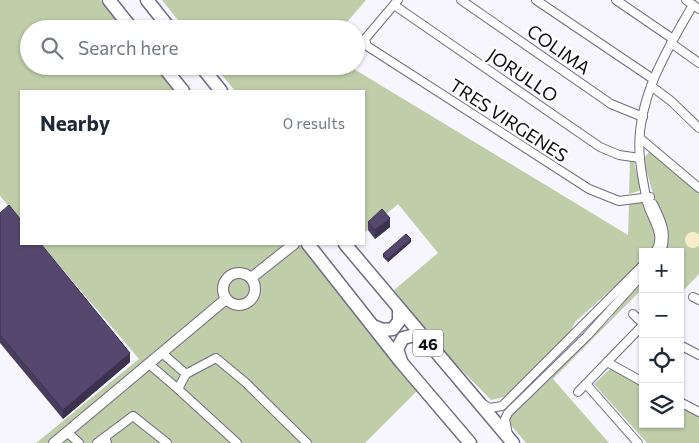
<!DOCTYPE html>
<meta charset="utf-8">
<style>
:root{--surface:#fff;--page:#f2f2f3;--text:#1f2937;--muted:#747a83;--line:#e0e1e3}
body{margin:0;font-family:Commissioner,sans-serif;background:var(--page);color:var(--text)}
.controls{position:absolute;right:15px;bottom:15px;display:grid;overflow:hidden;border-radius:0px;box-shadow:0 1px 4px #0004}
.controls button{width:45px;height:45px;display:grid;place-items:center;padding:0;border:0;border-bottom:1px solid var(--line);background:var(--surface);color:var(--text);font:25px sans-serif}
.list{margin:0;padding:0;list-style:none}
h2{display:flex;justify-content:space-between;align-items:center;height:65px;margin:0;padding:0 20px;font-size:21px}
h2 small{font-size:16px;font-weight:400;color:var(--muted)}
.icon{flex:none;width:28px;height:28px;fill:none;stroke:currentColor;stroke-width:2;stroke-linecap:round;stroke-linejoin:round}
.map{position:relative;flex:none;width:699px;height:443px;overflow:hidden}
.search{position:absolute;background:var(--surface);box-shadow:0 1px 4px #0004;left:20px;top:20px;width:345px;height:55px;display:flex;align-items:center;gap:12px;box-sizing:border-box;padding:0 18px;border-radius:28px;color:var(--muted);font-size:19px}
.panel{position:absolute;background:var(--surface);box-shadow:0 1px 4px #0004;left:20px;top:90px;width:345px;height:155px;border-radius:0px}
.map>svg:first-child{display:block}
.green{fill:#bfcda9}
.sand{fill:#f7edc8}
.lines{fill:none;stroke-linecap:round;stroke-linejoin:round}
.minor-casing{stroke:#6e6b80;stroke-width:10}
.tertiary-casing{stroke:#6e6b80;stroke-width:12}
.primary-casing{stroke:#6e6b80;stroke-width:15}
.minor{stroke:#fff;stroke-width:8}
.tertiary{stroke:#fff;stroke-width:10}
.primary{stroke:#fff;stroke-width:12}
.wall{fill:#493d5f}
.shaded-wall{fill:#3c324d}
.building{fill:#55476e;stroke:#3c324d}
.labels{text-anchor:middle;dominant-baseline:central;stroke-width:5;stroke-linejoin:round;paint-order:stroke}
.shield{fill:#fff;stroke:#56565a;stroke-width:1}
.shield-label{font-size:16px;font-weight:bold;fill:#0e0d14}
.street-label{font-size:18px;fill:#0e0d14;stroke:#fff}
</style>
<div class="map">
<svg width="699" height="443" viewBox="0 0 699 443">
<rect width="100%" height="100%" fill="#f7f6ff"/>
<g class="green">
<path d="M0 0H100L123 29H29V66H154L174 91H21V221L0 196Z"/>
<path d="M162 0H366L341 29H185Z"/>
<path d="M215 66H349L628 235 629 204 642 201C655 213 661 237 651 252H643V261L575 322 569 335 508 396 491 400 443 351 394 290 438 253 398 204 364 233V91H235Z"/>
<path d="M650 151H654L699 193V274L680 294V252H664C675 228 661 218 654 197 650 184 647 171 643 159Z"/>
<path d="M630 158 634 162 640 187 639 191 629 194Z"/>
<path d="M41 244H299L418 390 365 443H36L139 359Z"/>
<path d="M643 277V288L553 379 609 443H526L509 423 512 410 611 318 623 297Z"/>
<path d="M611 368 643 385V424H680V406L699 417V443H647L594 384Z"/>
</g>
<circle class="sand" cx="693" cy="240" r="8"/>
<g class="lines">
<g class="minor-casing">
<g id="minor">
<path d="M398 0 365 39 367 46 589 189 619 201 650 197"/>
<path d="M461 0 611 104 643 117"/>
<path d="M536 0 653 79"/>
<path d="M616 0 673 39"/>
<path d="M686 0 699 9"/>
<path d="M394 5 600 147 619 155 640 158"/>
<path d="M671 43 699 63"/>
<path d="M651 86 671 101 699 128"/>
<path d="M641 139 699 188"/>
<path d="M653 204C661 220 668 234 661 252"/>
<path d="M655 252C668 233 648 216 646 197 644 185 641 172 640 159 634 103 666 51 693 5"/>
<path d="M693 297 699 300"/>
<path d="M633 314 643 324"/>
<path d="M680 345 699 355"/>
<path d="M607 362 643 382"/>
<path d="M149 364 178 389 186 374 162 353"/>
<path d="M186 374 216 358 245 382 307 443"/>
<path d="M586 384 638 443"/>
<path d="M178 389 237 443"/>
<path d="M578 392 643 325"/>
<path d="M680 402 699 412"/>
<path d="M483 404 490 408 502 406 643 265"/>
<path d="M67 432 79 443"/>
<path d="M508 435 505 419 508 413 587 336 643 274"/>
<path d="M105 437 133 416 167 443"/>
<path d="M97 443 105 437 107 443"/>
</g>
</g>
<g class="tertiary-casing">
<g id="tertiary">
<circle cx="239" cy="289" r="16"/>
<path d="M251 278 294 244"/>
<path d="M54 443 226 299"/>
</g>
</g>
<g class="primary-casing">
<g id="primary">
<path d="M109 0 132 29"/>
<path d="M147 0 170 29"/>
<path d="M163 66 183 91"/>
<path d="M201 66 221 91"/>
<path d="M308 244 401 362 470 443"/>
<path d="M345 244 513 443"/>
<path d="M373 326 383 330 393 329 399 321V311"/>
<path d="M401 361 397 349 403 338 415 335 424 339"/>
</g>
</g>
<use href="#minor" class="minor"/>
<use href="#tertiary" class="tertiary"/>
<use href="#primary" class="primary"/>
</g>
<g class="wall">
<path d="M0 213 130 362 63 419 0 343Z"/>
<path d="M368 222 390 227 375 239 368 230Z"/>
<path d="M411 242 388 262 383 257V254Z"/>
</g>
<g class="shaded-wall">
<path d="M390 218V227L375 239V230Z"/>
<path d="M411 239V242L388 262V259Z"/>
<path d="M130 353V362L63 419V410Z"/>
</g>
<g class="building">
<path d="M9 205 21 220V244H41L130 353 63 410 0 335V213Z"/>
<path d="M382 209 390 218 375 230 368 222Z"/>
<path d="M406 234 411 239 388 259 383 254Z"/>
</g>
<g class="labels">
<rect class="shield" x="413" y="329.5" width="30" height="27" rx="4"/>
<g class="shield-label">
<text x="428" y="343">46</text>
</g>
<g class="street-label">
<text transform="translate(559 49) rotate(35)">COLIMA</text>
<text transform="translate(523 75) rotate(34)">JORULLO</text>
<text transform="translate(509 120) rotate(33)">TRES VIRGENES</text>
</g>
</g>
</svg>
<div class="controls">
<button>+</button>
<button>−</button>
<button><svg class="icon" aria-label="locate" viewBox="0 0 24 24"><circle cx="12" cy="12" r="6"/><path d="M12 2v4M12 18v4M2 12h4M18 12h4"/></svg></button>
<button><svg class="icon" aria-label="layers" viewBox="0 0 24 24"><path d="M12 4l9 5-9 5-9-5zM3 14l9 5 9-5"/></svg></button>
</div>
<div class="search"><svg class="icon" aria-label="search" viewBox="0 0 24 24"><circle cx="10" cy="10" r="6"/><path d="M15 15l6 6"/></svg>Search here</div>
<section class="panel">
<h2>Nearby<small>0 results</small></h2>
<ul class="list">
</ul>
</section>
</div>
